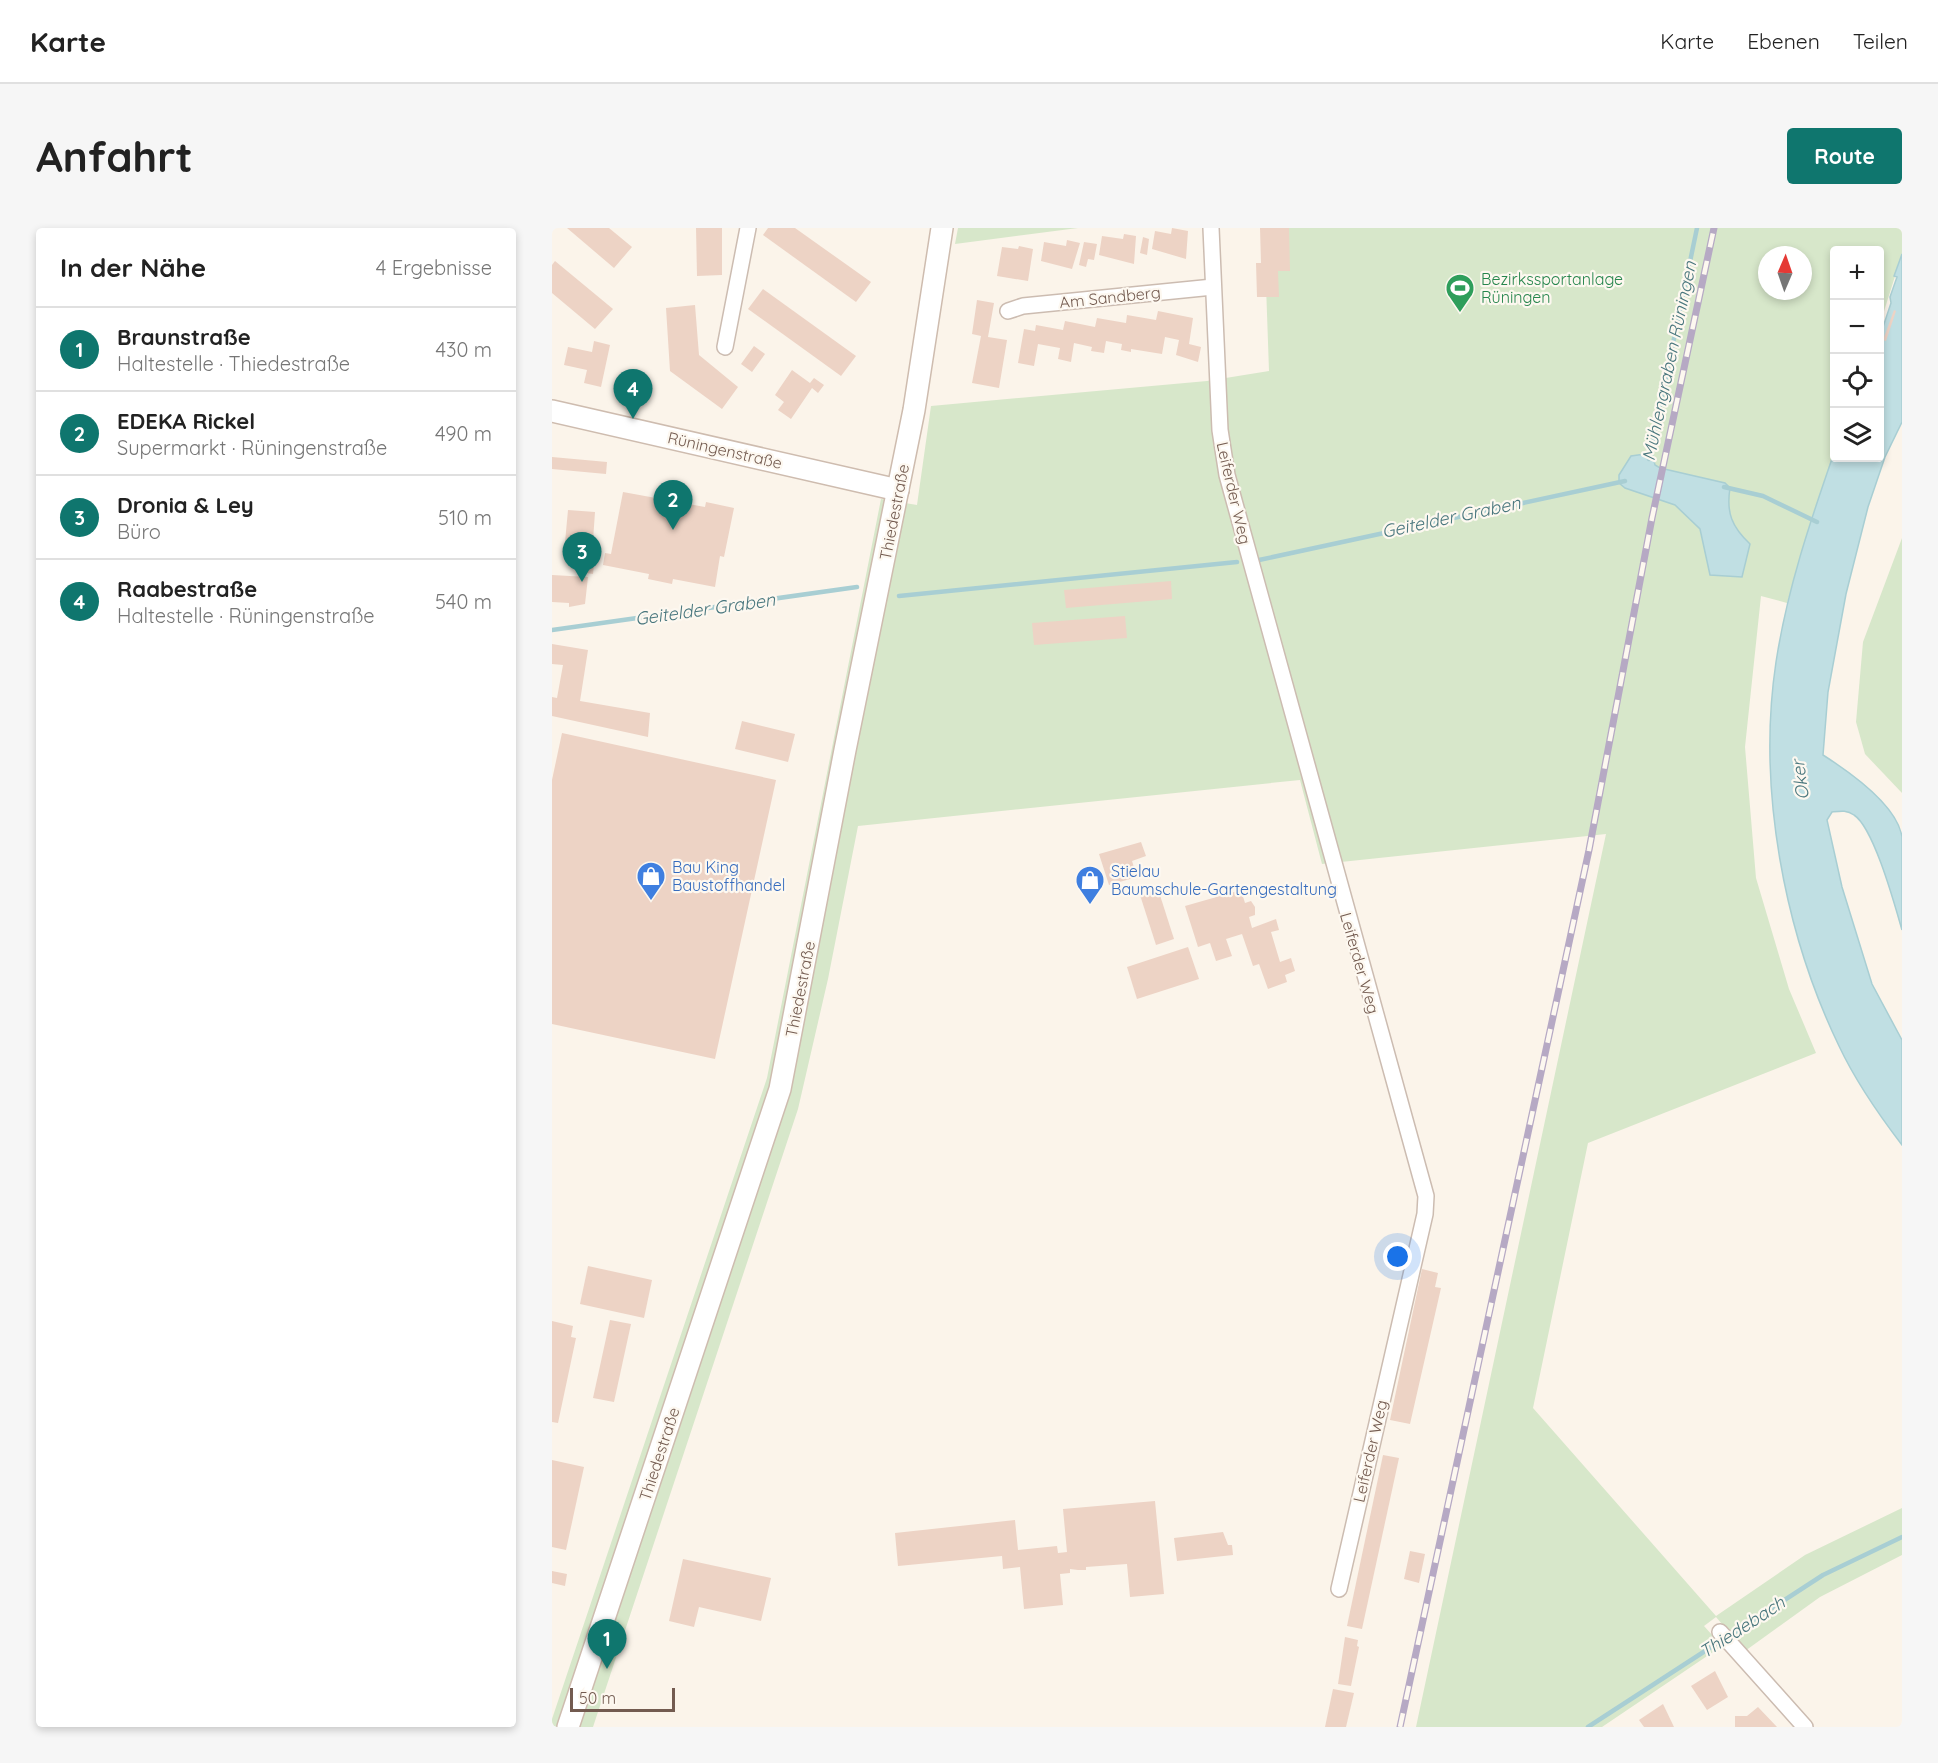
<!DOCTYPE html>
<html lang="de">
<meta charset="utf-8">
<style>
:root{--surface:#fff;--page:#f6f6f6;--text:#222;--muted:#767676;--line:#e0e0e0;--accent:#0f766e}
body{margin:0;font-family:Quicksand,sans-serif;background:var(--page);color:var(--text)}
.controls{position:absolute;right:18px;top:18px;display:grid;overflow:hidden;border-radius:6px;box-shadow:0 3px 9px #0003}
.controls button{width:54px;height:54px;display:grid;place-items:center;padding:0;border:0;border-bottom:2px solid var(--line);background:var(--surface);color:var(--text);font:30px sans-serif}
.compass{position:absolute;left:1206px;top:18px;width:54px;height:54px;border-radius:50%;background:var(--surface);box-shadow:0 3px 9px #0003;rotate:2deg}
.scale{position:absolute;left:18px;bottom:15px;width:105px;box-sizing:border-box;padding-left:6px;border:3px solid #735b50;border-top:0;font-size:16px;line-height:21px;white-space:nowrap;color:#735b50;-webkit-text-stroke:4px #fdf8f0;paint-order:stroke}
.you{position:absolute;left:846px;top:1029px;width:21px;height:21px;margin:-15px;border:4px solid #fff;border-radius:50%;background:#1a73e8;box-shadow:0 0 0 9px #1a73e833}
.badge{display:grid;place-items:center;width:39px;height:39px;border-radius:50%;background:var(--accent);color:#fff;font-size:20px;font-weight:700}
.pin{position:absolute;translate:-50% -50px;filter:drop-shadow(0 2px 3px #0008)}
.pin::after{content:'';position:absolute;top:32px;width:21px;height:18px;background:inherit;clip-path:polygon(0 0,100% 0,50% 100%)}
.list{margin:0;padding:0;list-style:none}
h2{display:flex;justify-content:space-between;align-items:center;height:78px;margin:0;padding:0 24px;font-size:26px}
h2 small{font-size:20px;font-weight:400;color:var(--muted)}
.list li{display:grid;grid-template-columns:39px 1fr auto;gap:18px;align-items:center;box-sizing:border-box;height:84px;padding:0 24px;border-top:2px solid var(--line)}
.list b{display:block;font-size:22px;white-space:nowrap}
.list p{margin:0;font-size:20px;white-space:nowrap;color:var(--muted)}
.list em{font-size:20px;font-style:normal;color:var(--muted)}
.icon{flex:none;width:33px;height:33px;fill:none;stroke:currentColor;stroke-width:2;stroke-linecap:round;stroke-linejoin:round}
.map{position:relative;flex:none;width:1350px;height:1499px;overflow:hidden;border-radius:6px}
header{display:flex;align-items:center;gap:36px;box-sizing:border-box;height:84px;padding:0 30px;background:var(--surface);border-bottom:2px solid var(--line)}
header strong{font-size:28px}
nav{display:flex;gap:33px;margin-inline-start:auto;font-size:21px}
.intro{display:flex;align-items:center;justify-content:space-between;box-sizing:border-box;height:144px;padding:0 36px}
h1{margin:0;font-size:42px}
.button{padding:15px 27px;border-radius:6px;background:var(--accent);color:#fff;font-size:21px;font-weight:700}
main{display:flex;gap:36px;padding:0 36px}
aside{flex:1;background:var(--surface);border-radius:6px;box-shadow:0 3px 9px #0003}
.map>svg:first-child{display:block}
.green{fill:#d7e7ca;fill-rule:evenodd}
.water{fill:#c0dfe3;stroke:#a8ced3;stroke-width:1.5}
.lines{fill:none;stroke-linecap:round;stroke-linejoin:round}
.stream{stroke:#a8ced3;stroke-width:4.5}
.building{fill:#edd3c5}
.street-casing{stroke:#ccbcb1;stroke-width:18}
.secondary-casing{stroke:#cebcaf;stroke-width:24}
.street{stroke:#fff;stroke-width:15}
.secondary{stroke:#fff;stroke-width:21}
.rail-casing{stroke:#b6a9c4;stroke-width:7}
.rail{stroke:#fdf8f0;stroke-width:4.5;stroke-dasharray:14;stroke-linecap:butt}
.labels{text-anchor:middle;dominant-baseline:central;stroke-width:4.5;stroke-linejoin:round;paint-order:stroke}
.leisure-label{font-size:16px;fill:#27864d;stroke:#fdf8f0;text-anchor:start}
.street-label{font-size:16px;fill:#735b50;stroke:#fdf8f0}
.shop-label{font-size:16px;fill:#366cbe;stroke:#fdf8f0;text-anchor:start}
.water-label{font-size:18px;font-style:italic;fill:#48767d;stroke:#fdf8f0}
</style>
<header>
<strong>Karte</strong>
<nav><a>Karte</a><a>Ebenen</a><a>Teilen</a></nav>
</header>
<div class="intro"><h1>Anfahrt</h1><a class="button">Route</a></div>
<main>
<aside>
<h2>In der Nähe<small>4 Ergebnisse</small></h2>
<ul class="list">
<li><span class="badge">1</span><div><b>Braunstraße</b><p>Haltestelle · Thiedestraße</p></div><em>430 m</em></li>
<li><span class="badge">2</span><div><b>EDEKA Rickel</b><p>Supermarkt · Rüningenstraße</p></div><em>490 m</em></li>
<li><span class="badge">3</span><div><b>Dronia &amp; Ley</b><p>Büro</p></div><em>510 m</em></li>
<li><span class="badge">4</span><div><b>Raabestraße</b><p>Haltestelle · Rüningenstraße</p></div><em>540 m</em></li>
</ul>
</aside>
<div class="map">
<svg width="1350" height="1499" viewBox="0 0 1350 1499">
<rect width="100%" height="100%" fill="#fbf4ea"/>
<g class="green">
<path d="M406 0H526L403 16Z"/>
<path d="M712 0H1350V26L1328 96V22H1282V225L1235 375 1209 368 1193 519 1204 650 1237 761 1264 825 1036 915 981 1180 1164 1388 1253 1327 1350 1280V1327L1268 1369 1193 1423 1164 1389 1152 1398 1170 1418 1050 1499H864L1054 606 770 636 748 552 306 598 276 751 246 881 41 1499H0V1491L215 850 329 271 365 277 379 178 655 153 717 143ZM1215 27H1251V63H1215Z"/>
<path d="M1350 310V565L1313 526 1304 494 1311 414Z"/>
</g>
<g class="water">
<path d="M1350 26V194L1333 229 1316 279 1294 366 1276 464 1271 527C1296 543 1345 576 1350 609 1350 638 1350 672 1350 702 1343 678 1322 600 1302 587 1295 582 1289 583 1280 584L1275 592 1290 659 1320 756 1350 812V917C1327 887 1303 852 1287 818 1232 704 1205 560 1224 434 1235 362 1258 294 1282 225V230H1328V108L1339 75 1338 69 1345 49 1342 48Z"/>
<path d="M1100 225 1103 237 1108 240 1173 255 1178 260C1174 285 1180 299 1198 316L1190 349 1158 347 1148 301 1123 277 1073 260 1067 255V247L1079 228Z"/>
</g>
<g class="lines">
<g class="stream">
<path d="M1097 231 1145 0"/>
<path d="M1172 259 1211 268 1265 294"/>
<path d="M707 332 1073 253"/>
<path d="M347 368 685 334"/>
<path d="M0 402 305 359"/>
<path d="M1177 1408 1271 1347 1350 1309"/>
<path d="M1036 1499 1170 1412"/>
</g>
</g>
<g class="building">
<path d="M15 0H57L80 19 62 40Z"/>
<path d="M144 0H170V47L145 48Z"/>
<path d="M216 0H243L319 54 304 74 211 7Z"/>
<path d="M620 0 636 3 634 31 600 21 603 3 619 6Z"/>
<path d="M708 0H737L738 43H726L727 69H705L704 35H709Z"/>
<path d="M572 6 584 8 582 36 547 27 550 8 571 11Z"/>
<path d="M591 9 597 11 595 27 588 25Z"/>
<path d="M515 12 528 15 520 41 489 33 492 14 514 18Z"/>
<path d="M532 14 545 16 542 32 536 31 534 39 527 37Z"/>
<path d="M467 18 481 21 476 53 445 48 450 19 466 21Z"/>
<path d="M3 33 61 81 43 101 0 65V37Z"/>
<path d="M211 61 304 128 289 148 196 81Z"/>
<path d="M425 72 442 75 436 109 455 112 447 160 420 155 429 108 420 106Z"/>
<path d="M143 77 147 127 186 159 170 181 118 143 114 80Z"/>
<path d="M1342 82 1344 83 1334 113 1331 112Z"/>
<path d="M606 83 641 90 637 116 649 119 646 134 624 127 627 112 613 109 610 126 579 121V124L569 122 570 116 554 113 552 125 539 123 540 119 522 115 519 134 506 131 508 120 486 116 482 138 466 135 472 101 483 103 484 97 511 102 513 93 543 99 545 90 574 95 575 87 604 92Z"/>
<path d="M42 113 58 117 49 159 32 155 35 142 12 137 16 119 40 124Z"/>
<path d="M202 118 213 126 200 144 189 136Z"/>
<path d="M240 142 258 155 262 150 272 157 266 165 260 160 239 191 226 182 232 174 223 167Z"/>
<path d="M0 229 55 234 54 246 0 241Z"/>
<path d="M71 264 153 279 154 274 182 280 172 329 168 328 163 359 121 351 120 356 96 351 97 346 51 337 53 325 59 326Z"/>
<path d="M16 282 43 284 40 327H43L41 346 27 344 29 326 12 325Z"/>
<path d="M0 347 36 349 33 376 17 379V375L0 374Z"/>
<path d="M619 353 620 371 514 380 512 362Z"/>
<path d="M573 388 575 410 482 417 480 395Z"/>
<path d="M0 416 36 422 28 473 98 485 96 509 0 488V469L5 470 11 437 0 436Z"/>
<path d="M190 493 243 506 236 534 183 521Z"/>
<path d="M10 505 224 552 163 831 0 796V552Z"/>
<path d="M589 614 594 628 580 633 585 649 557 657 547 626Z"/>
<path d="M606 661 622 711 604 717 588 667Z"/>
<path d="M689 662 693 675 699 673 703 679V687L697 689 700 700 724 691 727 702 719 704 728 734 739 730 743 743 733 747 735 754 716 761 707 736 701 738 690 706 674 711 680 728 664 733 658 715 646 719 633 678Z"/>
<path d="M636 719 647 751 585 771 575 739Z"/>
<path d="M36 1038 100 1052 92 1090 28 1076Z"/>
<path d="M870 1041 886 1045 883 1059 889 1060 858 1196 838 1192Z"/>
<path d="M58 1092 79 1096 62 1174 41 1170Z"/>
<path d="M0 1093 21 1098 19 1109 24 1110 6 1195 0 1194Z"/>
<path d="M831 1227 847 1230 810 1401 795 1398Z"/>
<path d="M0 1232 32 1239 14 1322 0 1319Z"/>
<path d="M603 1273 612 1366 578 1369 575 1336 534 1339V1342H526L518 1341V1345L508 1346 511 1377 472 1381 468 1339 451 1341 450 1328 346 1338 343 1305 463 1292 466 1322 505 1318 506 1325 515 1324 511 1281Z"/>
<path d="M671 1304 676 1317H680L681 1327 625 1333 622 1310Z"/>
<path d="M858 1323 873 1326 867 1355 852 1351Z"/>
<path d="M131 1331 219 1350 209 1393 147 1379 142 1399 117 1393Z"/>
<path d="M0 1343 15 1346 13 1358 0 1355Z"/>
<path d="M793 1409 806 1412 805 1418 807 1419 799 1458 786 1456Z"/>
<path d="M1163 1443 1176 1469 1155 1482 1139 1458Z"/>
<path d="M781 1461 802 1465 794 1499H773Z"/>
<path d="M1111 1476 1122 1499H1092L1087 1492Z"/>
<path d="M1206 1479 1225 1499H1183V1488H1195Z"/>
</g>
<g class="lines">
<g class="street-casing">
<g id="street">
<path d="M659 0 668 202 675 247 874 968 873 986 787 1361"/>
<path d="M456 83 471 78 661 59"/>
<path d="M173 119 196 0"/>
<path d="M1168 1404 1253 1499"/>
</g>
</g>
<g class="secondary-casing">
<g id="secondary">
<path d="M0 183 346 262"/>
<path d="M16 1499 228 861 293 522 362 182 390 0"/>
</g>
</g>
<use href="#street" class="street"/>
<use href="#secondary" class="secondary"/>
<g class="rail-casing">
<path id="rail" d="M848 1499 1037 622 1100 290 1162 0"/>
</g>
<use href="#rail" class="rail"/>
</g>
<defs>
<g id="stadium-pin" transform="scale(1.5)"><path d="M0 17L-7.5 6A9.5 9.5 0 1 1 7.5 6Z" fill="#2e9e5b" stroke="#fdf8f0"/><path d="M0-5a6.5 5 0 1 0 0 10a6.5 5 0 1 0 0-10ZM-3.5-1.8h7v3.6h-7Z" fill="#fff"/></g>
<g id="shop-pin" transform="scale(1.5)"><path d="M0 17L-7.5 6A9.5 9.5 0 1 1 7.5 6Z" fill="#3f7fe0" stroke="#fdf8f0"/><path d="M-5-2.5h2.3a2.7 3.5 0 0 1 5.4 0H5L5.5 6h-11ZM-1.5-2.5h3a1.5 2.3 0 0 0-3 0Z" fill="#fff"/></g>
</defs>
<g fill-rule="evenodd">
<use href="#stadium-pin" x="908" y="60"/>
<use href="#shop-pin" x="99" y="648"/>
<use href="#shop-pin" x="538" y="652"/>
</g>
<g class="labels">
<g class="leisure-label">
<text x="929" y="51">Bezirkssportanlage<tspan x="929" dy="18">Rüningen</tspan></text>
</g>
<g class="street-label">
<text transform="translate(558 69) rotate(-6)">Am Sandberg</text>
<text transform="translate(173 222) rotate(13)">Rüningenstraße</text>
<text transform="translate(682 265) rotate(77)">Leiferder Weg</text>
<text transform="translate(342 284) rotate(-79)">Thiedestraße</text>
<text transform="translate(808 735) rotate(74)">Leiferder Weg</text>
<text transform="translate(248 761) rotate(-79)">Thiedestraße</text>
<text transform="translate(818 1223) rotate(-77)">Leiferder Weg</text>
<text transform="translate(107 1226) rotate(-72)">Thiedestraße</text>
</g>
<g class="shop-label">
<text x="120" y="639">Bau King<tspan x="120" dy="18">Baustoffhandel</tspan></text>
<text x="559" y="643">Stielau<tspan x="559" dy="18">Baumschule-Gartengestaltung</tspan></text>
</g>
<g class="water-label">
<text transform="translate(1117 133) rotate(-78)">Mühlengraben Rüningen</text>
<text transform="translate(899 289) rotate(-12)">Geitelder Graben</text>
<text transform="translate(153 381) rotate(-8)">Geitelder Graben</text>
<text transform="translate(1248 552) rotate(-97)">Oker</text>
<text transform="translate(1190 1399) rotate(-33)">Thiedebach</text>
</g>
</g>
</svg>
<div class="controls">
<button>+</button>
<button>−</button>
<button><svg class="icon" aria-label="locate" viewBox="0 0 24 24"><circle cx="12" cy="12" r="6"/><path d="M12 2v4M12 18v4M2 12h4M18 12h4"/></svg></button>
<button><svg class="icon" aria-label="layers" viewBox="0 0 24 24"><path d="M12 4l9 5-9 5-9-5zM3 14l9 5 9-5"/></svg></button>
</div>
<svg class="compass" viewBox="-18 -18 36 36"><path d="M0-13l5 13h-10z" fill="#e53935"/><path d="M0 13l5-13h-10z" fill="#767676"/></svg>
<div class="scale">50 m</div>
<div class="you"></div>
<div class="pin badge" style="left:55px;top:1441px">1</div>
<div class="pin badge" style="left:121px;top:302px">2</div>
<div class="pin badge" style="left:30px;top:354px">3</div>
<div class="pin badge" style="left:81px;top:191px">4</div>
</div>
</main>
